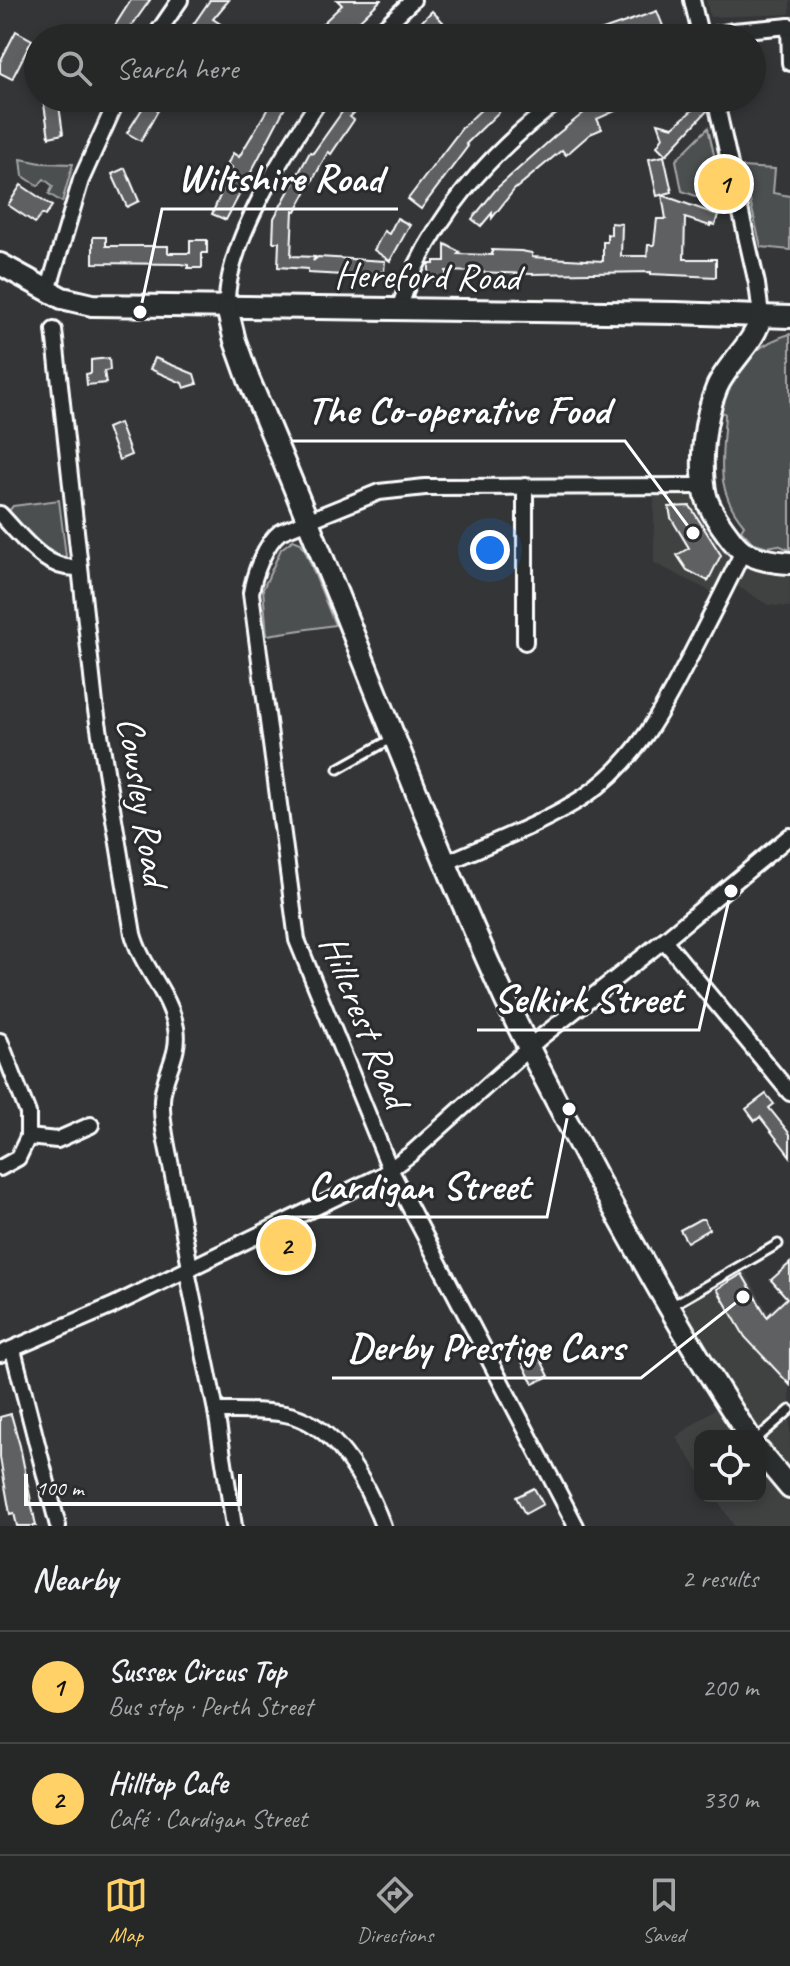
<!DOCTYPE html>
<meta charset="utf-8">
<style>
:root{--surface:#262828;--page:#2e3030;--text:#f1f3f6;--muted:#a4a6a8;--line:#424445;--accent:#ffd166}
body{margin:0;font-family:Caveat,sans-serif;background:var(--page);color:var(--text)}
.controls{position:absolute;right:24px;bottom:24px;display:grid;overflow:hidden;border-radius:16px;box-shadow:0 4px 12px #0003}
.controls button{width:72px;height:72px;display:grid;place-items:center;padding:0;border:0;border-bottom:2px solid var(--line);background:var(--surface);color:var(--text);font:40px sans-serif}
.scale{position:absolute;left:24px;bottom:20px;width:218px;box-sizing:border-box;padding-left:8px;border:4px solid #fff;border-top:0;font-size:22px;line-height:28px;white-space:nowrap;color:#fff;-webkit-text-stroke:6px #2a2d2e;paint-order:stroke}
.you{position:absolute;left:490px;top:550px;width:28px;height:28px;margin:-20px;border:6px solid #fff;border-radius:50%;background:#1a73e8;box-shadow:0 0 0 12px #1a73e833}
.badge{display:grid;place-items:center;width:52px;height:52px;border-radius:50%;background:var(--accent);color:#111;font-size:26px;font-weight:700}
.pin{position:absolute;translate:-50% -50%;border:4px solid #fff;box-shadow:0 2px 8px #0006}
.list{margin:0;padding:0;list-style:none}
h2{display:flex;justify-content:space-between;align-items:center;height:104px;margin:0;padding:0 32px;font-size:34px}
h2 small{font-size:26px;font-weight:400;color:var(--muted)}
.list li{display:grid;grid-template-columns:52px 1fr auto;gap:24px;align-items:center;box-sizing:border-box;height:112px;padding:0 32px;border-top:2px solid var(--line)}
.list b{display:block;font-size:30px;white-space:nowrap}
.list p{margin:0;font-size:26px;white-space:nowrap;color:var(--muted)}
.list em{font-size:26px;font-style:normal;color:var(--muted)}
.icon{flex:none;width:44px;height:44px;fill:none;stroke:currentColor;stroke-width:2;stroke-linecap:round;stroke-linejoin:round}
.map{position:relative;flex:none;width:790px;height:1526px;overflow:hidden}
.search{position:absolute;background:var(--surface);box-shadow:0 4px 12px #0003;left:24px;right:24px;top:24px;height:88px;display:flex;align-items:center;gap:20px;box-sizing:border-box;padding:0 28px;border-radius:44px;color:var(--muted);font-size:30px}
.sheet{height:328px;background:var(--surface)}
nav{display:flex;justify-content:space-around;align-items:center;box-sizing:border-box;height:112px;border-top:2px solid var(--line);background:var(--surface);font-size:22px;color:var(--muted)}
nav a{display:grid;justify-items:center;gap:4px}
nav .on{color:var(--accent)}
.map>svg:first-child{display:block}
.built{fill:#404243}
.green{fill:#4c4f50;stroke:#a6a7a8;stroke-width:2}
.building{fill:#5f6162;stroke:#fff;stroke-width:2}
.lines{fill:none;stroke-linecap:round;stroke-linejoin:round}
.lane-casing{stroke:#fff;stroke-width:13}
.street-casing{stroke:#fff;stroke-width:20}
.secondary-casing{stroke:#fff;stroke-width:26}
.lane{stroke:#2a2d2e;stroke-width:7}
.street{stroke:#2a2d2e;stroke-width:14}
.secondary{stroke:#2a2d2e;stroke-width:20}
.labels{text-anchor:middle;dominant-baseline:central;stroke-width:6;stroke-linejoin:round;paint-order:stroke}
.street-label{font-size:38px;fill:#fff;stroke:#2a2d2e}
.leader{fill:none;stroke:#fff;stroke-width:3}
.callout-dot{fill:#fff;stroke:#2a2d2e;stroke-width:3}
.callout-label{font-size:40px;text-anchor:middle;font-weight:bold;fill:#fff;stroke:#2a2d2e;stroke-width:6;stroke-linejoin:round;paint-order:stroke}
</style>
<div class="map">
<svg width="790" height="1526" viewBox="0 0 790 1526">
<rect width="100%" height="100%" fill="#333536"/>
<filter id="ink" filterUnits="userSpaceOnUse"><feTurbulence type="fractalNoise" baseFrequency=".0125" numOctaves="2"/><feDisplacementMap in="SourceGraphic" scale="16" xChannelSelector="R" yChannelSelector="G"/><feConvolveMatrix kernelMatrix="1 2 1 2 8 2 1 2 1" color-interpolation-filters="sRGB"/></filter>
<g filter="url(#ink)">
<g class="built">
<path d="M706 0H790V14L710 17Z"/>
<path d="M695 491 722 539 790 569V607L768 605 734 584 714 593 654 563V494Z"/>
<path d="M744 1269 768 1312 790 1293V1526H734L715 1496H760V1436H700V1473L676 1437 730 1398 677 1312Z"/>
</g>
<g class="green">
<path d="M708 128 726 207 682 191 676 160Z"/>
<path d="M21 159 41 163 73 164 62 202 49 194 53 186 44 179 38 186 23 176Z"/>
<path d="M742 167 775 169 773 193 790 196V250L761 247Z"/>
<path d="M790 334V550L778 545 768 547 752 542 741 530 744 525C713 488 723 458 725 414L719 410C728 374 754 344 790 334Z"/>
<path d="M59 500 66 556 60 559 53 557 8 512 13 506Z"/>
<path d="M293 540 301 543 305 550 335 625 267 635 263 589 281 549Z"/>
</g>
<g class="building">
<path d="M131 0H150L123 38H107Z"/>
<path d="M210 0H229L213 19 242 38H184Z"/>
<path d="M337 0H381L341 38H331L320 26 342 5Z"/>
<path d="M432 11 443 22 427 38H406Z"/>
<path d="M657 11 663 26 647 31 628 38H580Z"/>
<path d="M16 31 32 40 12 79 0 73V62Z"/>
<path d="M43 98H58L63 134 49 137Z"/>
<path d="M149 98H165L141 141 127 133Z"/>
<path d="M274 98H290L226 220 212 214 232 168 227 165 233 153 239 157Z"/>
<path d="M340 98H369L350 117 354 120 331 154 328 152 296 211 293 210 291 256 315 257 313 261 318 257 385 261 384 272H380V277L308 273V269L278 267 279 242H273L274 218 310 152 313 153 347 105Z"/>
<path d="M493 98H513L501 106 503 108 466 144 468 146 421 209 408 199 462 128Z"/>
<path d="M609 98H644L597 119 602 129 590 134 566 155 562 150 514 190 492 218V213L481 226 472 219 497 188 555 136 591 107Z"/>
<path d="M702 102 708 110 666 155 657 146 663 137 658 123 673 127Z"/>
<path d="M664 156 672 192 657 196 649 159Z"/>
<path d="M125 168 139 201 127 207 112 174Z"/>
<path d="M21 185 52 206 45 216 42 214 35 223 8 205Z"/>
<path d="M662 195 718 215 715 225 710 224V226L685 218 684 259H716V277L651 274V272L532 274 446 271V281H434V276H429V264H434V261H445V244L460 252 458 254 492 255V250L521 251 532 253V257L603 261V242H607V234L611 235V223L622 224 621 256H647L648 245H654L657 219H666Z"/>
<path d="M397 218 410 225 390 261 374 250 384 231 389 234Z"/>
<path d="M93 237H106V246H168V253H190V240H207V253H202V268H188V265L181 264 93 263Z"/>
<path d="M109 358 110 370 104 371 106 383 87 385 86 374 91 373V360Z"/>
<path d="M155 358 194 374 197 384 184 388 182 383 150 369Z"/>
<path d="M119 423 131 455 119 460 107 428Z"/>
<path d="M690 506 721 555 708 581 687 570 677 555 689 548 671 518 669 507Z"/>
<path d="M766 1094 774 1104 769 1108 790 1134V1156L760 1117 755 1121 746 1109Z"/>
<path d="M700 1219H704L709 1229 687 1242 680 1230Z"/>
<path d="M790 1263V1385L745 1337 717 1289 742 1274 767 1317 787 1298 771 1280Z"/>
<path d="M536 1350 549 1376 533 1384 520 1358Z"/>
<path d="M11 1414 20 1446 36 1526H17L14 1513 10 1514 0 1458V1417Z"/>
<path d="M534 1488 543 1504 525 1514 516 1497Z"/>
</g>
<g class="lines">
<g class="lane-casing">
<g id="lane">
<path d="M338 769 393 738"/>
<path d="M671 1306 778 1244"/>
<path d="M760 1436 790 1410"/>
</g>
</g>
<g class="street-casing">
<g id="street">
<path d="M692 0 701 38"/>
<path d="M789 26 790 63"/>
<path d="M154 38 180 0"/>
<path d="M373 38 413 0"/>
<path d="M698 38 733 31 790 26"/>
<path d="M715 98 757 284 761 315"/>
<path d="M48 291 81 180 118 98"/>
<path d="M227 308C224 245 286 150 321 98"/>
<path d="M399 309C427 222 490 151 563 98"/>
<path d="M54 330 95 704 133 934C142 968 170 993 176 1028 181 1055 163 1074 162 1100 161 1122 167 1145 171 1166 178 1201 185 1235 190 1269"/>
<path d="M525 486V642"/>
<path d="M0 514C22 537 44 570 79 568"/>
<path d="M446 863C492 842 543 824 585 796 640 759 667 702 696 645 712 614 728 583 743 551"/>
<path d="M664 940 790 1093"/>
<path d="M0 1041 28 1113V1137"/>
<path d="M0 1168 18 1158 28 1137 57 1140 91 1125"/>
<path d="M187 1271 216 1411 234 1526"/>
<path d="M13 1350 58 1526"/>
<path d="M0 1354 112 1306 382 1175 412 1153 540 1038 664 940 790 836"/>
<path d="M216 1411C239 1411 263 1410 285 1414 336 1423 366 1482 383 1526"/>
<path d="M576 1526 390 1169 297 940 251 593C254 574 265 544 280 532L379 492 425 487 705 486"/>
</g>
</g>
<g class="secondary-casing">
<g id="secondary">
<path d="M0 264 62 298 92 305 676 313 790 317"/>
<path d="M227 308 235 341 249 380C338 585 412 796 505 999 533 1059 565 1117 596 1176 644 1264 693 1352 749 1436"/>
<path d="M761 315C757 341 728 362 717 387 704 418 699 463 706 496 709 508 716 518 723 528 729 536 735 546 743 551 757 560 774 562 790 563"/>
<path d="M760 1452 790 1488"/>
</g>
</g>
<use href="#lane" class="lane"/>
<use href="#street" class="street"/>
<use href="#secondary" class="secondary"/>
</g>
</g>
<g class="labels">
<g class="street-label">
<text transform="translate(427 276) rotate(1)">Hereford Road</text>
<text transform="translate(143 801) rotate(81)">Cowsley Road</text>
<text transform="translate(365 1021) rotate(68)">Hillcrest Road</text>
</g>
</g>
<path class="leader" d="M140 312L162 209H398M693 533L625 441H291M731 891L699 1030H477M569 1109L547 1217H292M743 1297L641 1378H332"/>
<g class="callout-dot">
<circle cx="140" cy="312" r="8"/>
<circle cx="693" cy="533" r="8"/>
<circle cx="731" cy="891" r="8"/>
<circle cx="569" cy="1109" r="8"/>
<circle cx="743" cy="1297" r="8"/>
</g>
<g class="callout-label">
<text x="280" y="191">Wiltshire Road</text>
<text x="458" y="423">The Co-operative Food</text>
<text x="588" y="1012">Selkirk Street</text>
<text x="419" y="1199">Cardigan Street</text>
<text x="486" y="1360">Derby Prestige Cars</text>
</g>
</svg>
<div class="controls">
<button><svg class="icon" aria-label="locate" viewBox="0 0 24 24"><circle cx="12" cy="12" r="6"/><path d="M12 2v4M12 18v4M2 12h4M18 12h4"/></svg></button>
</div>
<div class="scale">100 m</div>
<div class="you"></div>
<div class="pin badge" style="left:724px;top:184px">1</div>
<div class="pin badge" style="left:286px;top:1245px">2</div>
<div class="search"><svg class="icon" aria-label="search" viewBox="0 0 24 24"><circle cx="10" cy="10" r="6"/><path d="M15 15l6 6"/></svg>Search here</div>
</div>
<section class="sheet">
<h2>Nearby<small>2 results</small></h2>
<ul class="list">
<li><span class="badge">1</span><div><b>Sussex Circus Top</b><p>Bus stop · Perth Street</p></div><em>200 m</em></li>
<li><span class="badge">2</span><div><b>Hilltop Cafe</b><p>Café · Cardigan Street</p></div><em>330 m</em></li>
</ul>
</section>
<nav>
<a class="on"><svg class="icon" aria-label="map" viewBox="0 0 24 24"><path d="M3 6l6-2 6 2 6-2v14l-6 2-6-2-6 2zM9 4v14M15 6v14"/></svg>Map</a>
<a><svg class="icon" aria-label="directions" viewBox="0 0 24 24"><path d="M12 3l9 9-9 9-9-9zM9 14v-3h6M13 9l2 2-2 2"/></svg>Directions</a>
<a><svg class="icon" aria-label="saved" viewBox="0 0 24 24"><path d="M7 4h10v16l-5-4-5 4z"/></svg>Saved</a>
</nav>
